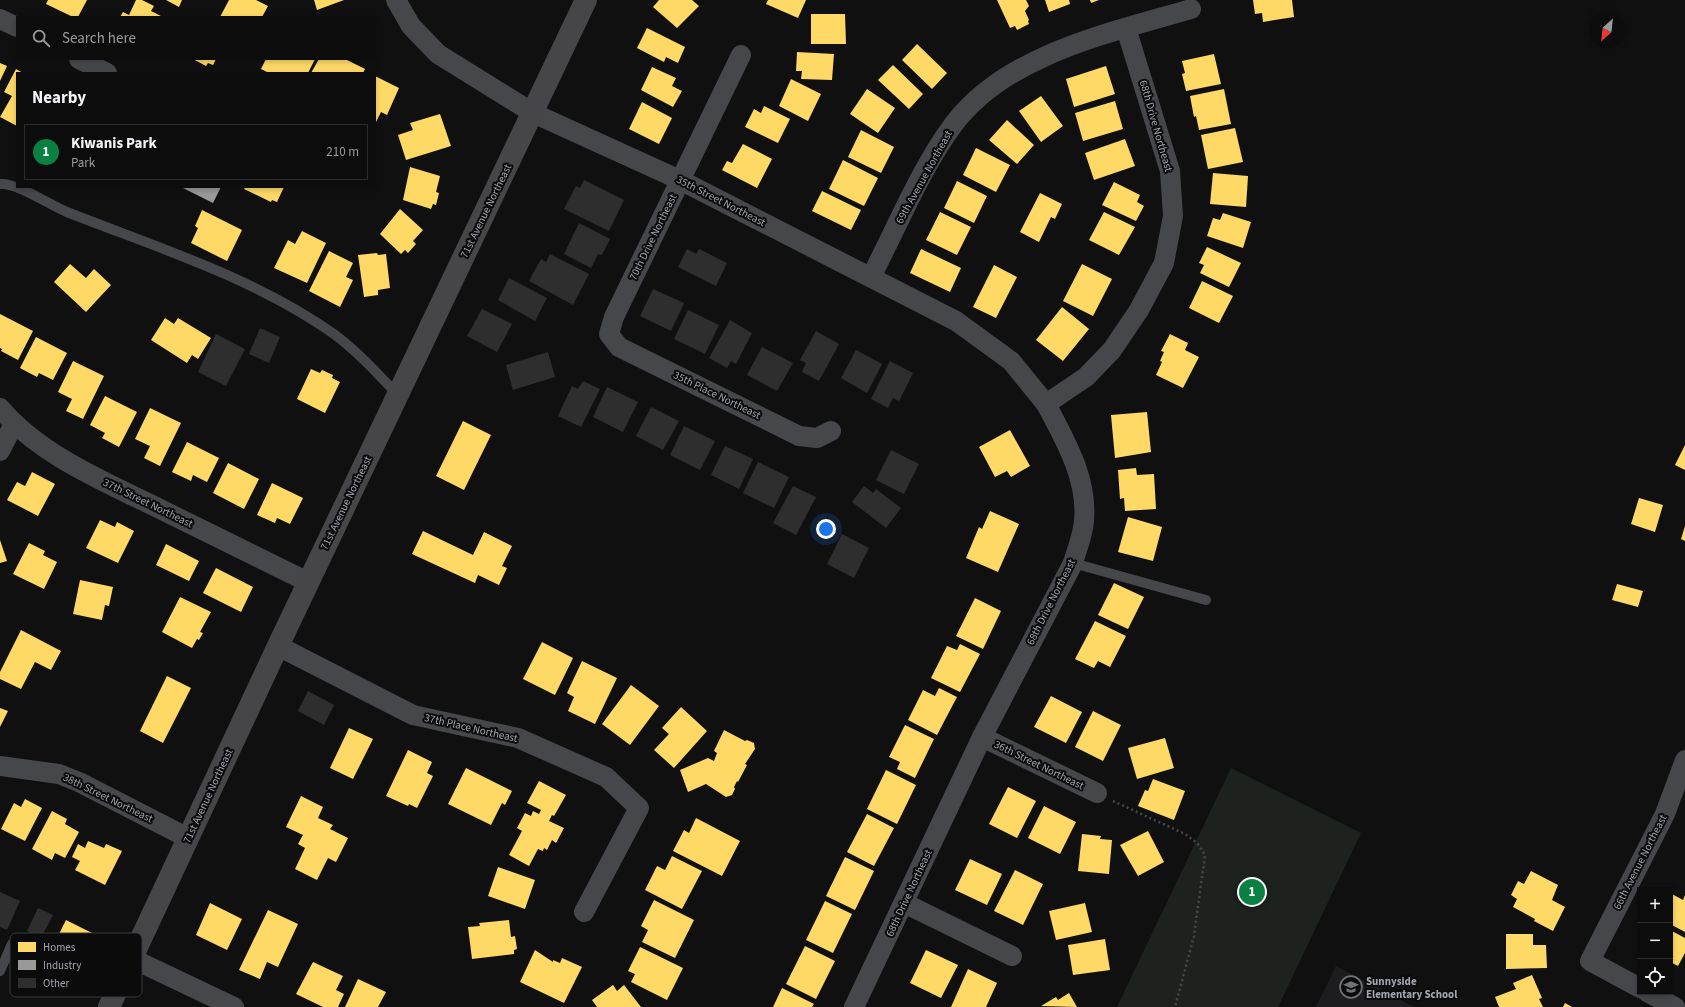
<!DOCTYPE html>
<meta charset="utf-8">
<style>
:root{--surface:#0c0c0d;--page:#1a1a1b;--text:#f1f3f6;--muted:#9a9b9d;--line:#2c2c2e;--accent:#0b8043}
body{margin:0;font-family:"Source Sans 3",sans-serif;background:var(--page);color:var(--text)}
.controls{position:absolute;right:12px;bottom:12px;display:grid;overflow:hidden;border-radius:0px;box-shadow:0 2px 6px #0003}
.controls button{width:36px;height:36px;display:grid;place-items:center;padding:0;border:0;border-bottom:1px solid var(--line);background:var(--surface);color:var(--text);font:20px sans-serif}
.compass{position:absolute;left:1589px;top:12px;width:36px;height:36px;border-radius:50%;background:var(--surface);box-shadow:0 2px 6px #0003;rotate:207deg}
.you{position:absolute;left:826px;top:529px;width:14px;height:14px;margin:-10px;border:3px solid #fff;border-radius:50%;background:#1a73e8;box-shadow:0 0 0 6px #1a73e833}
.badge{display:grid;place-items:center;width:26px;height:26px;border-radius:50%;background:var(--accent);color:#fff;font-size:13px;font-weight:700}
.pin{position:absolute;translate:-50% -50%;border:2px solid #fff;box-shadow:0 1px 4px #0006}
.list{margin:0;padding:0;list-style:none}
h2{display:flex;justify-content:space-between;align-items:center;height:52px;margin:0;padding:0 16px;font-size:17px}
h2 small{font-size:13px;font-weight:400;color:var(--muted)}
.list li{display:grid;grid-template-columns:26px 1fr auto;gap:12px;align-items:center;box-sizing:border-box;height:56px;margin:0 8px 8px;padding:0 8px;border:1px solid var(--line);border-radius:0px}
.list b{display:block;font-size:15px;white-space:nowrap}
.list p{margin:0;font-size:13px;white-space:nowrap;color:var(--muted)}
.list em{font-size:13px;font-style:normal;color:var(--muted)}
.icon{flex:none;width:22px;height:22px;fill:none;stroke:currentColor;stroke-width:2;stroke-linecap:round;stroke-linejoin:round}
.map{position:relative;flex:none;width:1685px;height:1007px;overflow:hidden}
.search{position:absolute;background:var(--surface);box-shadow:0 2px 6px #0003;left:16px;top:16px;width:360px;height:44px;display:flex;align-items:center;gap:10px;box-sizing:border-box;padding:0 14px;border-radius:0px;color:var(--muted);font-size:15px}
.panel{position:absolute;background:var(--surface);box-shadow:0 2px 6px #0003;left:16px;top:72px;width:360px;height:116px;border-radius:0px}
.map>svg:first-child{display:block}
.built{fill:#1d1d1f}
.green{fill:#1d221e}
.homes{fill:#ffd966}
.industry{fill:#999}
.building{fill:#2e2e2f}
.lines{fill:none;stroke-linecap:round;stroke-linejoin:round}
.path{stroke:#48484c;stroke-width:2.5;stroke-dasharray:2 3;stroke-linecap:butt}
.lane{stroke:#46474b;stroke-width:10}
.street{stroke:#46474b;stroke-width:20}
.secondary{stroke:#464648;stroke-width:22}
.labels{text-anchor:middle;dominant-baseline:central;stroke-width:4;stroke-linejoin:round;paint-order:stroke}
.street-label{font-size:11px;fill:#a3a6b1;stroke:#0b0b0c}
.poi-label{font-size:11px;font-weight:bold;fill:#a3a6b1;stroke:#0b0b0c;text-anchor:start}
.key{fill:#0b0b0c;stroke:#393a3e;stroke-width:1}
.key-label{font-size:11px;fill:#a3a6b1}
</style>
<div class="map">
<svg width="1685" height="1007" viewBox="0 0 1685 1007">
<rect width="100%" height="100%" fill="#101011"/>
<path class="built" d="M1336 966 1414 1007H1316Z"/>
<path class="green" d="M1231 768 1361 833 1278 1007H1117Z"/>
<g class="homes">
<path d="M48 0H87L78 17H73L46 4Z"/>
<path d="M136 0H142L154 6 151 11 163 17H120L123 12 129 15Z"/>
<path d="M166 0H182L179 7Z"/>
<path d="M229 0H256L268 6 262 17H220Z"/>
<path d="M314 0H344L317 10Z"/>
<path d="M659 0H692L699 6 677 28 653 7Z"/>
<path d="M768 0H806L798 18 766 4Z"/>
<path d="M997 0H1026L1029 6 1025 11 1029 20 1028 21 1029 24 1017 30 1015 26 1010 28Z"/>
<path d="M1045 0H1069L1070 4 1049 12Z"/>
<path d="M1090 0H1099L1091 3Z"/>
<path d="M1253 0H1292L1294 17 1263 22 1262 13 1255 14Z"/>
<path d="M811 14H845L846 44H811Z"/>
<path d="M647 28 685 47 678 63 666 57 664 62 637 48Z"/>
<path d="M917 44 947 73 932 89 902 60Z"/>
<path d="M797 52 834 54 832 80 801 79 802 71H796Z"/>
<path d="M1214 54 1221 84 1186 91 1182 74 1185 73 1182 61Z"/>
<path d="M193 59H216L213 65 208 63 206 66Z"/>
<path d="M266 59H315L308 73H269L261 69Z"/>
<path d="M319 59H345L365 69 363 73H311Z"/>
<path d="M0 63 7 66 0 81Z"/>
<path d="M893 65 923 94 909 109 878 80Z"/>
<path d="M1106 66 1115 94 1074 107 1066 79Z"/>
<path d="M652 67 676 78 672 86 682 91 673 107 641 90Z"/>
<path d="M16 69 23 73H17V126L0 117 12 96 4 92Z"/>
<path d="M375 76 399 88 387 115 381 112 376 122Z"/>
<path d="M791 79 821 94 808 121 779 106Z"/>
<path d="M867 89 895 108 878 133 850 114Z"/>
<path d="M1224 89 1231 124 1199 130 1196 116 1194 117 1190 96Z"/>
<path d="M1041 96 1063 126 1041 142 1019 111Z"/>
<path d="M1115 101 1123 129 1083 141 1075 113Z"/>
<path d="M642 102 672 118 659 144 629 129Z"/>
<path d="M764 106 790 119 778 143 745 127 754 109 761 113Z"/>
<path d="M440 114 451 146 406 160 398 135 413 130 410 123Z"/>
<path d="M1007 120 1034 145 1017 164 989 140Z"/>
<path d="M1235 128 1243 162 1208 169 1201 135Z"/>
<path d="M861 130 894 147 881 173 848 157Z"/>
<path d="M1125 139 1135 166 1094 180 1085 153Z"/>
<path d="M743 144 772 159 757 188 722 170 727 161 732 163Z"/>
<path d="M976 148 1010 165 996 192 963 175Z"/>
<path d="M843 160 878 178 864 206 829 189Z"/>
<path d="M410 167 440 176 436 192 439 193 436 205 433 204 431 209 403 200Z"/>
<path d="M1213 173 1248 176 1246 207 1210 204Z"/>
<path d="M957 181 987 196 974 223 944 208Z"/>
<path d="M1114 182 1140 195 1137 202 1144 206 1136 221 1102 205Z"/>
<path d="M245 187H284L277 202 272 200 271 202 244 189Z"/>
<path d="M822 191 861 210 851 230 812 211Z"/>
<path d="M1040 193 1062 204 1055 219 1051 217 1039 242 1020 232Z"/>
<path d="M400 209 423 230 413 241 416 244 408 253 405 250 401 254 380 234Z"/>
<path d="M202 210 242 230 227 261 191 243 198 228 195 226Z"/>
<path d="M940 212 971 227 957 255 926 240Z"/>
<path d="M1104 212 1135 227 1119 255 1089 240Z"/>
<path d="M1223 213 1251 222 1243 248 1207 236 1213 218 1220 220Z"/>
<path d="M302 231 326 243 307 283 274 268 288 240 295 244Z"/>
<path d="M1207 247 1241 263 1229 287 1200 273 1204 265 1199 263Z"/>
<path d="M921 249 961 268 950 292 910 273Z"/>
<path d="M329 251 353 263 346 277 353 280 340 307 309 291Z"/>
<path d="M377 253 378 255 386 254 390 288 378 290V295L364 297 358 255Z"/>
<path d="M70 264 86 278 94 269 111 285 86 312 54 282Z"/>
<path d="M1082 264 1112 279 1093 316 1063 301Z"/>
<path d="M994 265 1017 277 996 318 973 307Z"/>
<path d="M1202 281 1233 296 1219 323 1189 308Z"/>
<path d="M1062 307 1089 329 1063 361 1036 340Z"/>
<path d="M0 314 33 331 18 360 1 351 2 349 0 348Z"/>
<path d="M165 318 174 324 178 318 211 338 198 359 192 355 187 363 151 340Z"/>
<path d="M1170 334 1188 343 1185 350 1199 357 1183 388 1156 375 1162 362 1160 361 1164 352 1161 351Z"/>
<path d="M36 337 67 353 53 380 39 373 37 377 20 368Z"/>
<path d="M73 361 104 376 83 419 66 411 72 399 58 392Z"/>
<path d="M311 369 320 373 322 370 333 375 332 378 340 382 325 413 297 399Z"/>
<path d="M105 396 137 412 119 447 102 438 105 433 90 425Z"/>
<path d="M150 408 181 423 160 466 144 458 150 446 135 439Z"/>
<path d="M1147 412 1151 452 1115 458 1111 415Z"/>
<path d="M463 421 491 435 464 490 436 476Z"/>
<path d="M1010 430 1030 466 1011 477 1007 471 995 477 979 447Z"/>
<path d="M187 442 219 458 207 482 193 475 191 481 172 472Z"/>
<path d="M1685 445V470L1675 465Z"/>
<path d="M228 463 259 479 244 509 213 493Z"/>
<path d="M1136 468 1137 475 1154 474 1156 509 1125 511 1124 498 1120 499 1118 470Z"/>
<path d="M32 472 55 484 38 516 7 500 17 482 25 486Z"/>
<path d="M272 483 303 498 290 524 277 518 275 523 257 515Z"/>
<path d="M1639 498 1663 505 1655 532 1631 524Z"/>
<path d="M990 511 1019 524 998 572 966 558 979 527 982 529Z"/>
<path d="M1128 517 1162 527 1153 561 1118 552Z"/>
<path d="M100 520 115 527 117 522 134 531 118 563 86 548Z"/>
<path d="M1685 526V541L1681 539Z"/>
<path d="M423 531 473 555 484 532 512 546 502 566 507 568 499 585 478 575 475 583 412 554Z"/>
<path d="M0 540 7 561 0 563Z"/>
<path d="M29 543 45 551 43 555 57 562 44 589 13 574Z"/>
<path d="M166 544 199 561 189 581 156 565Z"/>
<path d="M216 568 253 587 241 612 203 593Z"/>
<path d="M80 580 113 587 109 606 105 605 102 620 73 614Z"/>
<path d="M1114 583 1144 597 1128 629 1098 615Z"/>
<path d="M1617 584 1643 591 1638 607 1612 600Z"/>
<path d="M180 597 211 612 200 632 203 633 199 640 197 639 192 648 162 632Z"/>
<path d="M975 598 1001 611 983 649 956 636Z"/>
<path d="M1095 621 1126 636 1110 667 1098 661 1094 668 1075 659Z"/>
<path d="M21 630 61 651 51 670 35 662 21 689 0 679V672Z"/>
<path d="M542 642 573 658 555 695 523 679Z"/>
<path d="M960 644 980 654 960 692 931 678 947 646 957 650Z"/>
<path d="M582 661 617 678 595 724 568 711 574 697 567 693Z"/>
<path d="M167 676 191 688 163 743 140 731Z"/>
<path d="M631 685 659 706 630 745 602 724Z"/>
<path d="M939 688 957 697 937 735 908 720 923 690 935 696Z"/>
<path d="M1051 696 1082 712 1066 743 1034 727Z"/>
<path d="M681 707 707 731 674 768 654 750 669 734 662 728Z"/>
<path d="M0 708 8 711 0 727Z"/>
<path d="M1093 711 1121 725 1103 761 1075 747Z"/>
<path d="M905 725 934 739 915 778 897 769 900 762 889 757Z"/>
<path d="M349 728 373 739 353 779 330 768Z"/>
<path d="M724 730 745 741 747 740 754 743 755 749 745 764 747 765 738 782 737 781 734 787 735 789 732 795 726 797 706 784 688 792 680 770 708 758 714 761 717 753 714 751Z"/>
<path d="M1165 738 1174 768 1137 779 1128 748Z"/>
<path d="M408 750 432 762 427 773 433 776 417 808 409 804 408 806 386 796Z"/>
<path d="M466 768 512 791 505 805 502 803 491 825 448 804Z"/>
<path d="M886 770 916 785 897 824 867 809Z"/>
<path d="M1153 779 1185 791 1174 820 1138 806 1145 790 1148 791Z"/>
<path d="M539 781 566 795 554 816 552 815 549 821 564 828 556 843 552 840 547 850 544 848 543 851 538 849 529 866 509 855 522 831 517 828 525 813 531 816 533 811 539 814 541 810 527 803Z"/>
<path d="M1008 787 1036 801 1017 838 989 824Z"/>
<path d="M301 796 323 807 318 818 333 825 330 829 348 838 336 862 328 858 317 880 295 869 305 848 298 844 303 835 286 827Z"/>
<path d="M25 799 42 808 25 841 1 829 14 803 21 807Z"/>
<path d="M1044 806 1076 822 1060 854 1028 838Z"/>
<path d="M52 811 67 819 65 824 79 832 65 858 55 853 52 860 32 849Z"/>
<path d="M867 814 894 828 874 866 847 852Z"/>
<path d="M696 818 740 841 722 876 673 851 684 830 689 833Z"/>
<path d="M1148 831 1164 862 1138 876 1120 845Z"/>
<path d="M1082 834 1101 836 1100 839 1112 840 1109 874 1078 871Z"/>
<path d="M88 841 104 848 106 844 122 851 105 885 75 870 80 861 72 857 78 844 85 848Z"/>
<path d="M672 856 702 871 682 909 645 890 657 866 665 870Z"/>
<path d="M845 857 874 871 855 910 826 896Z"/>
<path d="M970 859 1002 874 987 905 955 890Z"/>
<path d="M498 867 535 880 525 909 488 896Z"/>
<path d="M1015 870 1043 884 1023 925 994 911Z"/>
<path d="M1531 871 1558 885 1552 900 1565 907 1553 931 1534 921 1535 919 1513 907 1517 899 1511 895 1518 881 1524 884Z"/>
<path d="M1670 893 1683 900 1685 895V932L1670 924Z"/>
<path d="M654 900 694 920 675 958 642 942 648 930 641 926Z"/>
<path d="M825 901 852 914 833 953 806 940Z"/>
<path d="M210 903 242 919 227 950 196 935Z"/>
<path d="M1085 903 1092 932 1056 940 1049 911Z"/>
<path d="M268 910 298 924 278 967 267 962 260 979 239 970Z"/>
<path d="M66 920 98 936 85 964 52 948Z"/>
<path d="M509 920 511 937 515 936 517 949 514 950V954L472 959 468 927 480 926 479 923Z"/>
<path d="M1670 930 1685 938V953L1678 966 1670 962Z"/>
<path d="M1506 934H1533V945H1546L1547 968 1506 969Z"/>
<path d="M1105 939 1110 970 1073 975 1068 945Z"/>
<path d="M805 946 835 961 816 999 786 984Z"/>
<path d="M640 947 683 968 667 1000 631 982 635 974 628 971Z"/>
<path d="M535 950 553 962V960L560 963 562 958 582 967 564 1003 520 982Z"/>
<path d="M926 950 958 965 941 998 910 983Z"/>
<path d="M313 962 343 976 336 990 344 994 338 1007H323L296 994Z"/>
<path d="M968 969 997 983 986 1007H951Z"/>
<path d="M1532 975 1542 998 1539 999 1543 1007H1499L1495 997 1516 989 1513 983Z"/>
<path d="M358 979 386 992 378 1007H345Z"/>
<path d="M613 985 617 991 624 985 641 1007H597L592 1000Z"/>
<path d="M782 988 814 1004 812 1007H773Z"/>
<path d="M1069 993 1077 1007 1041 1006 1056 997 1058 1000Z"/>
<path d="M1565 1003 1572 1007H1563Z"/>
</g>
<path class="industry" d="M181 187H221L213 203Z"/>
<g class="building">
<path d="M584 180 624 200 609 231 564 209 576 186 580 188Z"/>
<path d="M579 223 610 239 602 255 598 254 591 268 564 254Z"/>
<path d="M687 249 696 254 699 249 727 263 716 286 678 267Z"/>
<path d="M550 254 589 274 573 305 529 281 541 259 546 262Z"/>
<path d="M509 278 547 298 535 321 498 300Z"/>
<path d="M653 289 684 303 671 331 640 316Z"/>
<path d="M482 309 512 324 497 352 467 336Z"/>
<path d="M688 310 719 325 705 354 674 339Z"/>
<path d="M730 320 752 333 736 364 731 361 727 368 709 358Z"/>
<path d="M260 328 280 337 269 363 249 354Z"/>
<path d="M816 331 839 344 819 381 802 372 806 363 800 360Z"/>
<path d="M216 334 245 349 226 386 198 372Z"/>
<path d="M762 347 793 363 777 391 747 375Z"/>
<path d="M856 350 882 364 867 393 841 378Z"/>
<path d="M548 352 555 377 513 390 506 365Z"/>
<path d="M890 361 913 373 899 401 893 398 888 408 871 399Z"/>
<path d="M583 381 600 389 581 427 558 416 572 386 578 389Z"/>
<path d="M607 387 638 402 623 432 593 417Z"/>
<path d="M651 407 679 421 663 450 636 436Z"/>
<path d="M684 426 715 441 700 470 670 455Z"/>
<path d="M725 446 753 459 739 489 711 475Z"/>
<path d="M891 450 919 464 904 494 876 480Z"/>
<path d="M758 462 789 477 774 508 743 493Z"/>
<path d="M793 486 816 497 796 535 773 523Z"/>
<path d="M864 486 873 493 876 489 901 508 886 528 852 502Z"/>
<path d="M842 534 869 548 854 578 827 564Z"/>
<path d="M308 691 334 705 324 725 298 711Z"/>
<path d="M0 892 20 901 7 930 0 927Z"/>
<path d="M38 908 53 915 41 938 27 931Z"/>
</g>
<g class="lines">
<path class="path" d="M1113 801 1185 834 1197 843 1205 855 1194 936 1175 1007"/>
<g class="lane">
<path d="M0 184C19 183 49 205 67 212 158 248 253 277 334 334 357 351 378 374 398 395"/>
<path d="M1073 563 1206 600"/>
<path d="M0 971 12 944"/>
</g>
<g class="street">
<path d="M396 0 411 26 438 54 533 113 680 180 956 321 1011 361 1046 404"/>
<path d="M0 19 17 27"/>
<path d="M741 55 614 317 609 334 619 347 799 436 817 438 831 431"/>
<path d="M79 59 107 73"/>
<path d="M871 277C896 229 921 168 953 125 1006 54 1110 33 1191 9"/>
<path d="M0 408C40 455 103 481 158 508 208 533 258 557 308 582"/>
<path d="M0 451 14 424"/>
<path d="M278 646 413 715 518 738 606 777 639 808 584 912"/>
<path d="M982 737 1097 793"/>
<path d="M0 766 59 774 79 782 188 838"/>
<path d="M904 903 1012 956"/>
<path d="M133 959 234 1007"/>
<path d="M1640 988 1590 961 1665 814 1685 760"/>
<path d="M1647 992 1675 1007"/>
<path d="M854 1007 982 737 1073 563C1077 549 1083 535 1084 521 1088 479 1065 440 1046 404L1086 377 1112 350 1139 310 1164 263 1173 216 1170 171 1126 28"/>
</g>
<path class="secondary" d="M109 1007 278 646 586 0"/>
</g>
<defs>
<g id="school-ring" transform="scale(1.15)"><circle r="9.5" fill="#0b0b0c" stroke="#707279" stroke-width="1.5"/><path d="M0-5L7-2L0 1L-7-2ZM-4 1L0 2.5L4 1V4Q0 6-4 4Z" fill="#707279"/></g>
</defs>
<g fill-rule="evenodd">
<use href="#school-ring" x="1351" y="987"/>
</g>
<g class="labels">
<g class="street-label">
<text transform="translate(1156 126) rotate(74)">68th Drive Northeast</text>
<text transform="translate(924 177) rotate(-61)">69th Avenue Northeast</text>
<text transform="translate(721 201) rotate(27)">35th Street Northeast</text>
<text transform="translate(486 211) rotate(-64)">71st Avenue Northeast</text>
<text transform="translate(653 237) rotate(-64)">70th Drive Northeast</text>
<text transform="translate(717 395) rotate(26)">35th Place Northeast</text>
<text transform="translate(148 503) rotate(26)">37th Street Northeast</text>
<text transform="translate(346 503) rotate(-64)">71st Avenue Northeast</text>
<text transform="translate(1051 602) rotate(-63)">68th Drive Northeast</text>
<text transform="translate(471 728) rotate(13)">37th Place Northeast</text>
<text transform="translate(1039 765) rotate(26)">36th Street Northeast</text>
<text transform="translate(208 796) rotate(-65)">71st Avenue Northeast</text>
<text transform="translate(108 798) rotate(26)">38th Street Northeast</text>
<text transform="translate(1640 862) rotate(-63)">66th Avenue Northeast</text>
<text transform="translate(909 893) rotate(-65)">68th Drive Northeast</text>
</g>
<g class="poi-label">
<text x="1366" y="981">Sunnyside<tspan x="1366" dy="13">Elementary School</tspan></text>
</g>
</g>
<rect x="10" y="933" width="132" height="64" rx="6" class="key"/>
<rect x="18" y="942" width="18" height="10" fill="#ffd966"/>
<rect x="18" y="960" width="18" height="10" fill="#999"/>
<rect x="18" y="978" width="18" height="10" fill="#2e2e2f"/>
<g class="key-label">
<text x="43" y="951">Homes</text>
<text x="43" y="969">Industry</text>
<text x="43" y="987">Other</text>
</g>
</svg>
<div class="controls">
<button>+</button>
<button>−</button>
<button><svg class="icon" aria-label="locate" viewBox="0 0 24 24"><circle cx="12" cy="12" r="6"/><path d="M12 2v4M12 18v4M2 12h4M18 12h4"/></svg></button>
</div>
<svg class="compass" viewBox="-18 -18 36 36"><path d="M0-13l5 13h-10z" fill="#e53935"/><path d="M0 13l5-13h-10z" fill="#9a9b9d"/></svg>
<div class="you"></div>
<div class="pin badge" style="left:1252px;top:892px">1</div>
<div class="search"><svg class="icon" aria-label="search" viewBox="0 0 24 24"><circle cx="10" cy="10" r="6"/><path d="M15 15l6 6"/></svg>Search here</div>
<section class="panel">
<h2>Nearby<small></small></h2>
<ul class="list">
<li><span class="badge">1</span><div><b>Kiwanis Park</b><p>Park</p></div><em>210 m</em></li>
</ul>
</section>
</div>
